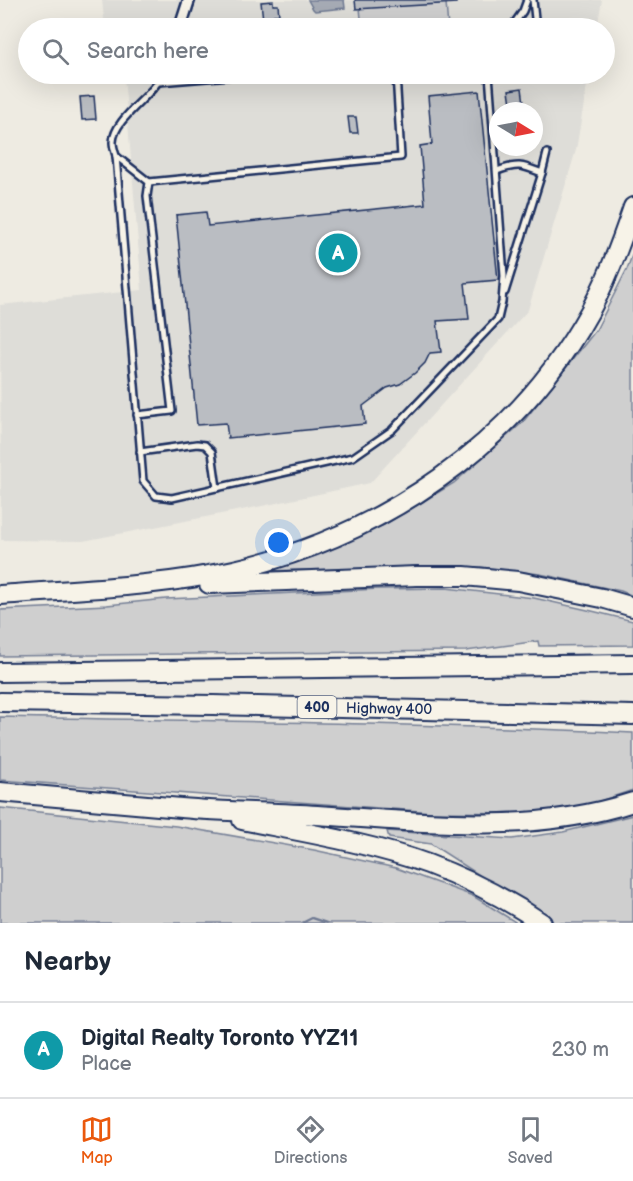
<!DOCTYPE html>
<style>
:root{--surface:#fff;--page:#f2f2f3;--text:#1f2937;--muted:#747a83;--line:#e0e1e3;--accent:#ea580c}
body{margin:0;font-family:"Balsamiq Sans",sans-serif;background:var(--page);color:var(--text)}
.compass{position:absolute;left:489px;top:102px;width:54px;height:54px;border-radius:50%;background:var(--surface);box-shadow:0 6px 24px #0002;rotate:100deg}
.you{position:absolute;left:279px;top:543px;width:21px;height:21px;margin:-15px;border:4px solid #fff;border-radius:50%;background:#1a73e8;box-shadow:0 0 0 9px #1a73e833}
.badge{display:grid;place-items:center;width:39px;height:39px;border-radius:50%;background:var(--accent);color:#fff;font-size:20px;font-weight:700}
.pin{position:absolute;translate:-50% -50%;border:3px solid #fff;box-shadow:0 2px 6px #0006}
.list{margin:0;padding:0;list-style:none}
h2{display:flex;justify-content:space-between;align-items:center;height:78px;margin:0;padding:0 24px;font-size:26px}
h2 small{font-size:20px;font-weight:400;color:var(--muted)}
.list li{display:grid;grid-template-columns:39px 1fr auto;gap:18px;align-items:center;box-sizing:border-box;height:96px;padding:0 24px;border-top:2px solid var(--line)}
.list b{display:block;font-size:22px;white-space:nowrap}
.list p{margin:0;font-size:20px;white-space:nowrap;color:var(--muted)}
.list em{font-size:20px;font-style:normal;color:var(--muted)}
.icon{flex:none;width:33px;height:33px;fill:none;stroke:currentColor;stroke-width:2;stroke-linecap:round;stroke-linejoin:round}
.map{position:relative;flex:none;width:633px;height:923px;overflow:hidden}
.search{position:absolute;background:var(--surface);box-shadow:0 6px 24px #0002;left:18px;right:18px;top:18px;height:66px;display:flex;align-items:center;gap:15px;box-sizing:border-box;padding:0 21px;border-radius:33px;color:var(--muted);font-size:22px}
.sheet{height:174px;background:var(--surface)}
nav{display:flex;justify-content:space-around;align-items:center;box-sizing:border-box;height:84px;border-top:2px solid var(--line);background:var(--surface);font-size:16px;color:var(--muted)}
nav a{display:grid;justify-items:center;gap:3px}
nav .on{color:var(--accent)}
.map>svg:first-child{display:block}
.built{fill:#deddd8;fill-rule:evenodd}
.green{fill:#cfcfcf;stroke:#757f96;stroke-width:1.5}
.water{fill:#a6abb5;stroke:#6e7992;stroke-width:1.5}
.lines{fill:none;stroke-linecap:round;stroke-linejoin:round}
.stream{stroke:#6e7992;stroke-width:2}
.building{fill:#babdc2;stroke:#1b2f5e;stroke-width:1.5}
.service-casing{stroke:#1b2f5e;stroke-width:10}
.minor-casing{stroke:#1b2f5e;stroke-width:15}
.motorway-casing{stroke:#1b2f5e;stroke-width:22}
.service{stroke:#f7f3e8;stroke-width:5}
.minor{stroke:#f7f3e8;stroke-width:10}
.motorway{stroke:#f7f3e8;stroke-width:18}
.labels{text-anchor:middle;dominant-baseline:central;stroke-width:4.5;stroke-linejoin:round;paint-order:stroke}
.shield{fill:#f7f3e8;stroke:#5d6a87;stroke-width:1.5}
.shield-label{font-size:14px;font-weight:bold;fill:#1b2f5e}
.street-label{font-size:15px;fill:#1b2f5e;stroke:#f7f3e8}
</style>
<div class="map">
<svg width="633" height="923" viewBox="0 0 633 923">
<rect width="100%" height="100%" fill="#eeebe2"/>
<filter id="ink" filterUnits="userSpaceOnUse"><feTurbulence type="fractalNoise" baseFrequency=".0167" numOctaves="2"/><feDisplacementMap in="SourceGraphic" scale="12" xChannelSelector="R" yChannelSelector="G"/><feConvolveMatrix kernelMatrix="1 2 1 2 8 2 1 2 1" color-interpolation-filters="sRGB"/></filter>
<g filter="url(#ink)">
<g class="built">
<path d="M102 0H602L597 28H105Z"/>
<path d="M120 74H589L576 150 528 310 370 483 272 504 83 541 1 540 0 305 142 290 124 76ZM498 111H534V147H498Z"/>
</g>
<g class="green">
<path d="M446 3 448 28H362L360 8Z"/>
<path d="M633 253V596L621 591 540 574 480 567 294 570 247 572 313 554 384 525 454 483 523 422 596 330 627 269Z"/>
<path d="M446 588 534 598 592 611 633 621V645L539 646 538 641 466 651 0 656V610L107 605 166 599 379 589Z"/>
<path d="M0 717C211 721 422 723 633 733V790L588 805 527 813 433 812 0 780Z"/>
<path d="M0 808 176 826 314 850 396 868 473 896 517 923H0Z"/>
<path d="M633 815V923H554L431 844 389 838 387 831 512 839 563 832Z"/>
</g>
<path class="water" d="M308 0H344L345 8 315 11 313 9Z"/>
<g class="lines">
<path class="stream" d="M302 923 312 918 327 923"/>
</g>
<g class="building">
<path d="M355 0H456V3L356 9Z"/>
<path d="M273 1V5H278L279 15H274L275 19 263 20 261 2Z"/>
<path d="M522 88 525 111H512L509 90Z"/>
<path d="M479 91 498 280 465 283 469 319 437 321 441 352 430 353 425 363 415 373 400 384 387 388 363 406 365 424 228 438 226 423 197 425 176 215 206 212 208 226 425 204 420 146 432 144 428 96Z"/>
<path d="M94 96 96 119 82 120 80 97Z"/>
<path d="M348 117H356L358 133H350Z"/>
</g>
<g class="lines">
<g class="service-casing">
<g id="service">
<path d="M533 0 536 28"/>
<path d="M511 28 523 11 527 0"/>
<path d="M163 74C153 96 114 118 113 142 113 147 115 152 116 156L143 481 156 496 172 498 353 457 392 430 498 319 502 302 504 276 489 74"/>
<path d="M159 82 255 74"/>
<path d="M116 156 149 182 147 196 172 411 137 415"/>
<path d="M497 171C518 163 522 165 542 173"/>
<path d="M149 182 401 157 396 74"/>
<path d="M505 292 542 173 547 153"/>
<path d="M140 452 197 444 205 445 212 452 217 488"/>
</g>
</g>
<g class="minor-casing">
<path id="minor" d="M180 28 189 0"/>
</g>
<g class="motorway-casing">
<g id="motorway">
<path d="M209 584 417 576H464L518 581 602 598 633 607"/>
<path d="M0 595C78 589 158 587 234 570 382 536 516 445 590 311 608 278 621 243 633 207"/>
<path d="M0 672 633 664"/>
<path d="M0 702 213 705 633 715"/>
<path d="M0 792C60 797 121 803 181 808 226 812 272 812 317 815 423 822 531 835 633 802"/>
<path d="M242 820C302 832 370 843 428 864 468 879 507 899 542 923"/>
</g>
</g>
<use href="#service" class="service"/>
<use href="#minor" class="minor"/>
<use href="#motorway" class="motorway"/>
</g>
</g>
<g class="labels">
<rect class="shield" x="297.5" y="696" width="39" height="22" rx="4.5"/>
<g class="shield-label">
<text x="317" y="707">400</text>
</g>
<g class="street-label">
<text transform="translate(389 709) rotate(1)">Highway 400</text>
</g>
</g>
</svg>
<svg class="compass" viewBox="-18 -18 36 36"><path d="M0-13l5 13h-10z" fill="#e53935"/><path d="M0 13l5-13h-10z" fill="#747a83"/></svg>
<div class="you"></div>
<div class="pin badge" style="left:338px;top:253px;background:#0f9aa8">A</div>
<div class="search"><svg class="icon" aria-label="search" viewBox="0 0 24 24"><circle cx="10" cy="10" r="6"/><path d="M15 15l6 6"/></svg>Search here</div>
</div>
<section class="sheet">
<h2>Nearby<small></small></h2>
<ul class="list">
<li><span class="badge" style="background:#0f9aa8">A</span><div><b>Digital Realty Toronto YYZ11</b><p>Place</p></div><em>230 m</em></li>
</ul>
</section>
<nav>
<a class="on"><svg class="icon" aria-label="map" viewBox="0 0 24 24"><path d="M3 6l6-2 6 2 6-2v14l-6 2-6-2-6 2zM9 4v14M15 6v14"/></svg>Map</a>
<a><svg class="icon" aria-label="directions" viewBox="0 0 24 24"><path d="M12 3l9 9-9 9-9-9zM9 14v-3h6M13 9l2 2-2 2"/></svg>Directions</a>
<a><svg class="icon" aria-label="saved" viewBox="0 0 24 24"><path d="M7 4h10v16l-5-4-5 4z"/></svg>Saved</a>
</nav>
